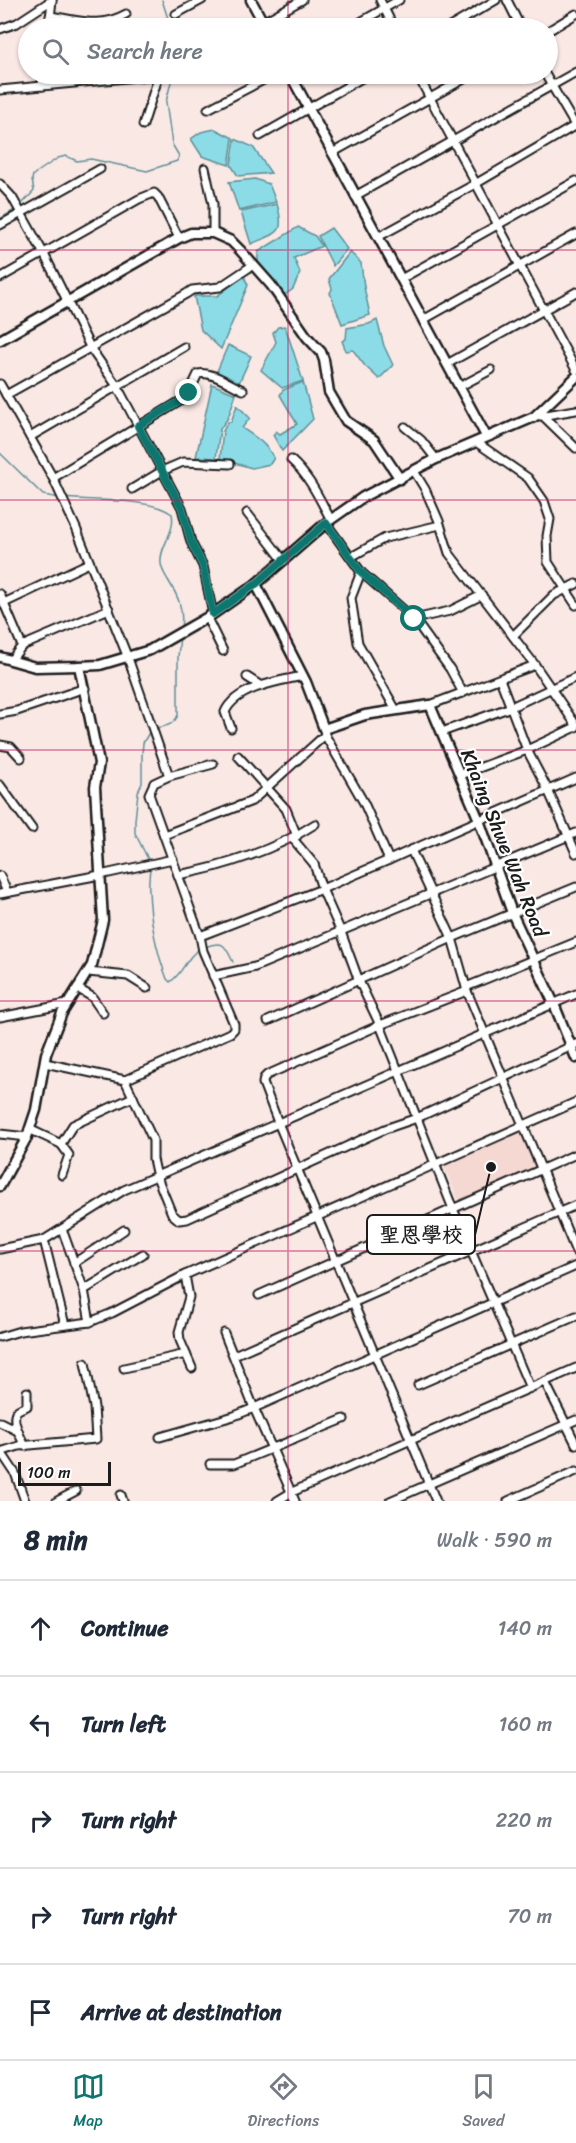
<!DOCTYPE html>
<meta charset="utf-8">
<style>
:root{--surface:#fff;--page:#f6f6f7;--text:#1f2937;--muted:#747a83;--line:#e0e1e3;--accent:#0f766e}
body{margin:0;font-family:Sriracha,"LXGW WenKai TC",sans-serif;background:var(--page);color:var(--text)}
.scale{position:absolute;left:18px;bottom:15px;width:93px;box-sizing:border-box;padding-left:6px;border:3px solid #1c1c1c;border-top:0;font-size:16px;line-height:21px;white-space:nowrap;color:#1c1c1c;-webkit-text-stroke:4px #fff;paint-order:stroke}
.stop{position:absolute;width:18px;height:18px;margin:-14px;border:4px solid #0f766e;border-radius:50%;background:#fff}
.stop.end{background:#0f766e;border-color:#fff;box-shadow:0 2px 6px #0008}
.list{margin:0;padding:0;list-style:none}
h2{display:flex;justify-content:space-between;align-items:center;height:78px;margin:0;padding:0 24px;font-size:26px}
h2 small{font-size:20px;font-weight:400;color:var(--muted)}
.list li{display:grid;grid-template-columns:39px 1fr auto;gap:18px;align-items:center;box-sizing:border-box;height:96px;padding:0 24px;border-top:2px solid var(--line)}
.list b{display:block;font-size:22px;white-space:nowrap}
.list em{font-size:20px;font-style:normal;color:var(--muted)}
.icon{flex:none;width:33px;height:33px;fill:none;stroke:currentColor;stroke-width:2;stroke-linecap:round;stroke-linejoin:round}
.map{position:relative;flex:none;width:576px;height:1501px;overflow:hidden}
.search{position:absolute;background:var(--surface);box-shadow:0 2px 4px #0004;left:18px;right:18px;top:18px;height:66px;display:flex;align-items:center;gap:15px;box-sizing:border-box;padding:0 21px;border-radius:33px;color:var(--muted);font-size:22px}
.sheet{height:558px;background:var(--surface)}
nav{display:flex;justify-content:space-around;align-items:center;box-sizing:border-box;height:84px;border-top:2px solid var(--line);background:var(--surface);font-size:16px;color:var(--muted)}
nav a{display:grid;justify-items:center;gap:3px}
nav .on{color:var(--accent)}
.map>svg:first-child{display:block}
.built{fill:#f6d8d3}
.water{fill:#8cdce8;stroke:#5f8f96;stroke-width:1.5}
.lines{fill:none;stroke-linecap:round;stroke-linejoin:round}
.stream{stroke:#5f8f96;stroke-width:1.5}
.minor-casing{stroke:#1c1c1c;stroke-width:11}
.tertiary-casing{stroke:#1c1c1c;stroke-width:13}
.minor{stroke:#fff;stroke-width:7}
.tertiary{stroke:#fff;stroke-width:8}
.route{stroke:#0f766e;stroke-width:8}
.grid{fill:none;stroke:#c2185b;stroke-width:1.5;stroke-opacity:0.55}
.labels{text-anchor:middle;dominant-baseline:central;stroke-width:4.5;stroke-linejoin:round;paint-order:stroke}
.street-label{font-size:20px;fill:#1c1c1c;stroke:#fff}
.leader{fill:none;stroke:#1c1c1c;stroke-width:2}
.callout-dot{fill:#1c1c1c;stroke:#fff;stroke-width:2}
.callout{fill:#fff;stroke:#1c1c1c;stroke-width:2}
.callout-label{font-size:21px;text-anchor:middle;font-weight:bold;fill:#1c1c1c}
</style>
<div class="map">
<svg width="576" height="1501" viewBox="0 0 576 1501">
<rect width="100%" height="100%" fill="#fae8e5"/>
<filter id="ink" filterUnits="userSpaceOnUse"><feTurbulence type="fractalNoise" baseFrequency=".0167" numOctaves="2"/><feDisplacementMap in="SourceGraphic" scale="12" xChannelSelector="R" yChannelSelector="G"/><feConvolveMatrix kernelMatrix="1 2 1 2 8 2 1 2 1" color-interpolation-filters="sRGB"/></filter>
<g filter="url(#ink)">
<path class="built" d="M522 1131 538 1168 460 1203 443 1165Z"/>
<g class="water">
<path d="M215 129 233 138 229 165 202 156 191 139 201 132Z"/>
<path d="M235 139 253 147 271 173 238 176 231 165Z"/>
<path d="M255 179 269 184 276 202 239 211 229 182Z"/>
<path d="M277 204C286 235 278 232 251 244L241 212Z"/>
<path d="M298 227 315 236 322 246 294 258 300 273 293 289 285 295 258 266V252Z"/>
<path d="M331 228 347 249 333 266 318 236Z"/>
<path d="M350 252 361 263 364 287 370 315 342 324 330 293 332 289 329 279Z"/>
<path d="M244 276 248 285 221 349 201 330 194 296H217Z"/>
<path d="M377 320 384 346 393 365 379 379 365 366 353 350 346 351 342 341 346 339 347 328 369 324Z"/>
<path d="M285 326 303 381 282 388 261 370 276 342 273 333 278 327Z"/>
<path d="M228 345 251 356 238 385 215 376Z"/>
<path d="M303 382 313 419 282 451 273 435 276 431 280 434 297 424 280 395 283 390Z"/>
<path d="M212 384 236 394 228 418 220 429 216 458 196 457Z"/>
<path d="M237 405 250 418 242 428C255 437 266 443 274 458L270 464 252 468 220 459 223 431 228 422H231Z"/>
</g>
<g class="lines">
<g class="stream">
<path d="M162 0 171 28"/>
<path d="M20 206 34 191 32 180 33 175 58 158 66 156 77 161 91 159 147 171 177 161 179 156 172 144 166 102 173 74"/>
<path d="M0 219 16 209"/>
<path d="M0 453 43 495 60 498"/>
<path d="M64 498C94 502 150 497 172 514 176 532 159 547 161 563 161 569 165 575 168 580 178 596 184 609 181 628"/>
<path d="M157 728C166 726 174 725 178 715V657L180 636"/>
<path d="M149 861 135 833V820L138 792 142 783V754L143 743 150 731"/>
<path d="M150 865C150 874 148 882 149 890 150 920 156 950 167 979L170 982C184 973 186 956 200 949"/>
<path d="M205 947C224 940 225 945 233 962"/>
</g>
<g class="minor-casing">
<g id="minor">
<path d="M380 0 394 28"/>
<path d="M507 0 521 28"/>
<path d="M176 14 202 0"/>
<path d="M50 16C79 20 99 29 126 14"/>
<path d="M49 28 52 0"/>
<path d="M252 28 302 0"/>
<path d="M350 28 399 0"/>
<path d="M448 28 496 0"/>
<path d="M0 29 17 23 52 0"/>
<path d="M548 31 576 14"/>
<path d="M417 74 576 370"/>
<path d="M545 74 576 127"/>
<path d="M42 86 43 74"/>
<path d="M0 90 169 74"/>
<path d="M208 109 275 74"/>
<path d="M143 125 159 75"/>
<path d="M260 136 369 74"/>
<path d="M332 153 473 74"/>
<path d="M205 168 213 204V233"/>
<path d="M0 184 12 197 44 254 91 349 117 386 182 508 191 542 203 566 213 614"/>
<path d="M355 196 576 72"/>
<path d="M0 225 100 169"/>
<path d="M378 237 477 183 576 125"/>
<path d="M0 278 139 199 154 193 158 197 179 238"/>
<path d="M401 279 576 181"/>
<path d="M423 320 576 234"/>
<path d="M447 364 576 292"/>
<path d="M0 384 53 478 76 528 128 658 169 776"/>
<path d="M459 387 491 370"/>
<path d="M6 395 186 294 192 290 220 287 253 265"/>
<path d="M540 416 576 410"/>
<path d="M543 416 576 448"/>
<path d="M405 427 421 440 436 459"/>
<path d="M30 437 184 347"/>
<path d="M476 442 528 478 544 501 550 519 547 536 548 562 576 605"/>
<path d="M291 460C310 477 319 498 331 520"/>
<path d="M414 471 425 489 439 521 449 553 535 665 576 725"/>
<path d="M53 478 187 397 198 374C212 371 229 384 243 390"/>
<path d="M132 489 162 471 183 462 230 464"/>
<path d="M247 513 284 561"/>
<path d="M326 523 361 572 414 619 450 669 463 693"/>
<path d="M351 557 385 538 440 525"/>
<path d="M361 572 351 598 358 643 396 710"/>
<path d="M0 594 22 646 11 660"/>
<path d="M4 603 89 563"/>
<path d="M207 618 223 651"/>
<path d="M414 619 450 611 482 595"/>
<path d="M513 636 554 595 576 584"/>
<path d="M22 646 109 609"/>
<path d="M247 677 261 686"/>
<path d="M500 679 527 750 548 790 576 853"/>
<path d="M430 705 535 665"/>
<path d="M0 714 17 711 85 688"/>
<path d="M231 728 225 712C236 687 279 681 303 676"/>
<path d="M442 732 511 707 576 677"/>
<path d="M0 745 11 747 21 758"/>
<path d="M238 756 286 809 297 836"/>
<path d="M213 764 169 776 154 783 149 794 200 936 322 889 341 932 359 981 380 1025 453 1209 530 1388"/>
<path d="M460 775 527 750 576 727"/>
<path d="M0 785 32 829"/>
<path d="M164 835 252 801 325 735"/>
<path d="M293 839 314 864 322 889 389 860 364 803 325 735 324 729"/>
<path d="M411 850 576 778"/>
<path d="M389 860 411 850 452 938 466 987 576 942"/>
<path d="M178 875C223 867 277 849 315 824"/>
<path d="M0 876 7 892"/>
<path d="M0 894 100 875 173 859"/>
<path d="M88 972 128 976 147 988"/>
<path d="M213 976 255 967 576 833"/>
<path d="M77 988 92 997 103 1013"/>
<path d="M467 991 576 1252"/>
<path d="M0 1017 67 1004"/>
<path d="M268 1021 452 938 576 887"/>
<path d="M45 1063 125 1080 230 1033 234 1029V1024L203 951 200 936"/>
<path d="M125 1080 153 1140V1159L157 1177 172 1214 179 1220 187 1219 385 1129 417 1118 576 1044"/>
<path d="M29 1129 61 1144 69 1155 62 1175"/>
<path d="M0 1134 27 1137"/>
<path d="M61 1144 73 1125 133 1097"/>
<path d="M62 1229 84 1290 90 1322"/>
<path d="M44 1240 65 1325"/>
<path d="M0 1249 44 1240 124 1190 576 994"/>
<path d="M74 1263 124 1230"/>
<path d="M185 1275 189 1297 179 1332 180 1340 192 1368"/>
<path d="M84 1290 143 1254"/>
<path d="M259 1295 576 1154"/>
<path d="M224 1333 254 1408 295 1501"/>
<path d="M0 1337 20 1331 90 1322 112 1313 185 1275 576 1102"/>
<path d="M234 1355 576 1205"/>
<path d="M124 1368 186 1354"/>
<path d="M545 1382 576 1444"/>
<path d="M418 1385 576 1316"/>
<path d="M0 1422 18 1431"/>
<path d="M160 1437 234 1416 254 1408 576 1266"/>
<path d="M25 1446C21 1438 9 1417 18 1410 21 1408 25 1407 27 1406V1392"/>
<path d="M0 1452 19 1446 96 1439 94 1407 85 1363"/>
<path d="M1 1452 15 1473 25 1501"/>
<path d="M210 1464H234L344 1419"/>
<path d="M121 1495 123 1501"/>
<path d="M57 1501 76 1491"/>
<path d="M277 1501 292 1492 576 1368"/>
<path d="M390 1501 576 1420"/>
<path d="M436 1501 279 1125 263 1083 264 1078 267 1075 380 1025 467 991 466 987"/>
<path d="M508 1501 576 1471"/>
</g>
</g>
<g class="tertiary-casing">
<g id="tertiary">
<path d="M251 0 266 28"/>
<path d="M290 74 486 436"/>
<path d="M0 340 179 238 191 233H213L231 241 240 250 271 285 307 337 321 352 324 360 329 392 346 421 374 440 400 479"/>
<path d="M256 584 306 682 324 729 365 715 430 705 479 820 512 913 554 1004 576 1058"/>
<path d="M0 657 35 667 79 666 100 665 150 650 213 614 256 584 326 523 363 497 436 459 534 417 576 377"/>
<path d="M0 1186 27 1137 36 1110 46 1054 62 1013 92 965 103 920 95 787 99 763 79 666"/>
</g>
</g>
<use href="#minor" class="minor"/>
<use href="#tertiary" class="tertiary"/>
</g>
</g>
<g class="lines" filter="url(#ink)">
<path class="route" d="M189 393 187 397 138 426 182 508 191 542 203 566 213 614 256 584 326 523 361 572 414 619"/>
</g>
<path class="grid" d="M288 0V28M288 74V1501M0 250H576M0 500H576M0 750H576M0 1001H576M0 1251H576"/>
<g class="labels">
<g class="street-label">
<text transform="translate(504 843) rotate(68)">Khaing Shwe Wah Road</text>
</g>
</g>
<path class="leader" d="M491 1167L475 1235"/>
<circle class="callout-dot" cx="491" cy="1167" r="6"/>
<rect class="callout" x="367" y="1215" width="108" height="39" rx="6"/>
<g class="callout-label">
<text x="421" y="1242">聖恩學校</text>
</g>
</svg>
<div class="scale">100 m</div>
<div class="stop" style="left:414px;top:619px"></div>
<div class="stop end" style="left:189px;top:393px"></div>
<div class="search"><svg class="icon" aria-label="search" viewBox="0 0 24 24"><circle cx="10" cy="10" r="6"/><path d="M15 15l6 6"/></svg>Search here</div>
</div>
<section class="sheet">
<h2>8 min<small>Walk · 590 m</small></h2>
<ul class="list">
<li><svg class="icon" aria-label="ahead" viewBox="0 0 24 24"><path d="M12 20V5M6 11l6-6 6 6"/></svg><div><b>Continue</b></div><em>140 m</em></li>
<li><svg class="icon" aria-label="left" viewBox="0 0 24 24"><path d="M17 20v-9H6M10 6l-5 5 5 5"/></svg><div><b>Turn left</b></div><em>160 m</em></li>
<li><svg class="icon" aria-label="right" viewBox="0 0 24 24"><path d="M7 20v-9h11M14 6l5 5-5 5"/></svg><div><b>Turn right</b></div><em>220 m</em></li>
<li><svg class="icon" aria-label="right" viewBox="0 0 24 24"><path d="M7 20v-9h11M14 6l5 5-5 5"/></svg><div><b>Turn right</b></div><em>70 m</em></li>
<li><svg class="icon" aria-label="arrive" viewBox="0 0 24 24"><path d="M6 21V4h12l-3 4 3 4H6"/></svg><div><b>Arrive at destination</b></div></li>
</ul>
</section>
<nav>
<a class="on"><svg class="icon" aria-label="map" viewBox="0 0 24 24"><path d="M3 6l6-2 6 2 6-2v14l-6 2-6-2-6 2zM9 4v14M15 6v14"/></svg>Map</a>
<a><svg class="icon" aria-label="directions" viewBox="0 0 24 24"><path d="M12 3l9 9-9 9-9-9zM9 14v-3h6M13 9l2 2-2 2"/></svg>Directions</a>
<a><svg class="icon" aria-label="saved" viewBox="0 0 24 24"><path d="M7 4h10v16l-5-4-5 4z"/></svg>Saved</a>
</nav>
